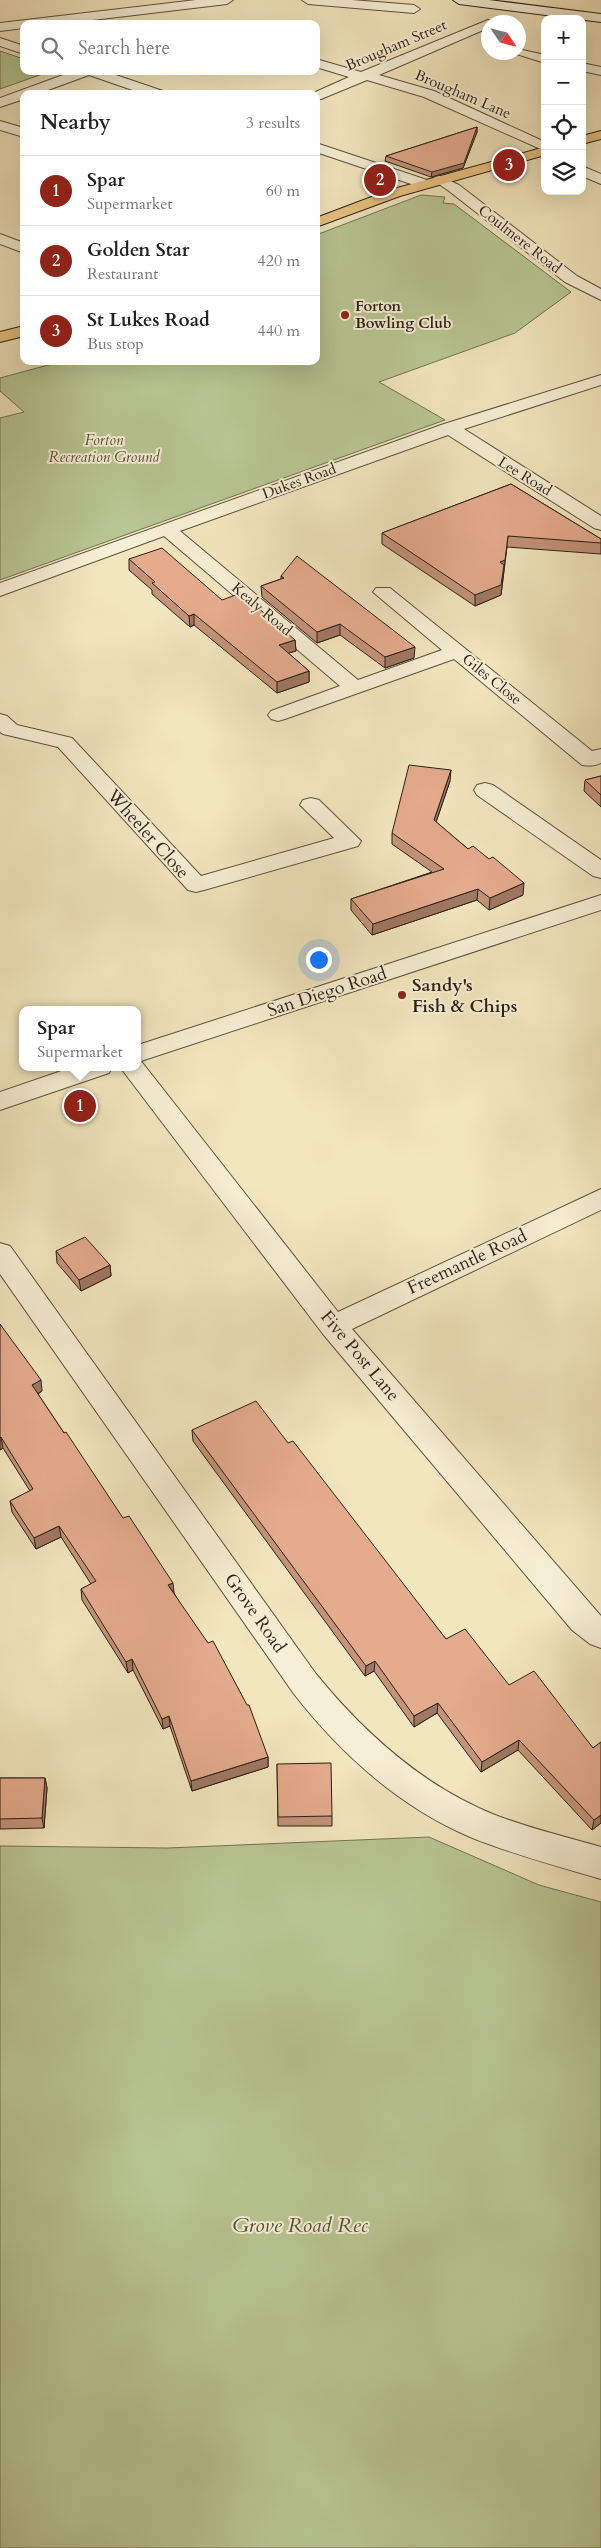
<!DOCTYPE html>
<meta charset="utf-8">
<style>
:root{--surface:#fff;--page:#f6f6f6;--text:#222;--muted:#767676;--line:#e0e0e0;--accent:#8f2418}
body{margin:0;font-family:Cardo,serif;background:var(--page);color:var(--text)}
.controls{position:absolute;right:15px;top:15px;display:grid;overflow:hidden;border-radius:10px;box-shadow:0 5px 20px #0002}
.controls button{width:45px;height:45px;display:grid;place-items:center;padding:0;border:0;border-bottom:1px solid var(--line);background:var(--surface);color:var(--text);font:25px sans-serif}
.compass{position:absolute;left:481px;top:15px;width:45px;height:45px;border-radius:50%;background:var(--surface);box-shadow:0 5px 20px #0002;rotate:125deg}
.you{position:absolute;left:318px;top:959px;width:18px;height:18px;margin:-12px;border:4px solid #fff;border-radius:50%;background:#1a73e8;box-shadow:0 0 0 8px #1a73e833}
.badge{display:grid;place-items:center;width:32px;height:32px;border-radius:50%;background:var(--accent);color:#fff;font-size:16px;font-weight:700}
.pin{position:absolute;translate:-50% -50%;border:2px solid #fff;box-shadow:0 1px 5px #0006}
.popup{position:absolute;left:19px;top:1006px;width:122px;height:65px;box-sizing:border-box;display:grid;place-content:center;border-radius:10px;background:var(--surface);filter:drop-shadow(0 1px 4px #0005);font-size:16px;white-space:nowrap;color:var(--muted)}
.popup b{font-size:19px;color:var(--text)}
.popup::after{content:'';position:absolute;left:50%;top:100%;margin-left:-10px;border:10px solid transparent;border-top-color:var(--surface)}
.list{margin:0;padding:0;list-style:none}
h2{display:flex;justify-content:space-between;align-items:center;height:65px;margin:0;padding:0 20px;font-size:21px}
h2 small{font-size:16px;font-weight:400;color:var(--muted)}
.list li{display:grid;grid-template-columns:32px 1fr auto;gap:15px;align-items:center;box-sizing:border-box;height:70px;padding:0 20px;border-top:1px solid var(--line)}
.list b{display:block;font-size:19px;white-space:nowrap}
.list p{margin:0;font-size:16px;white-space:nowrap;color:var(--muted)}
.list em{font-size:16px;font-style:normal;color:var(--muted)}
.icon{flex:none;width:28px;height:28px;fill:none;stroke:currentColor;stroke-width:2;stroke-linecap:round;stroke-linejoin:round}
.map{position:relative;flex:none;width:601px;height:2548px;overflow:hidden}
.search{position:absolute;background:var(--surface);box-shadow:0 5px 20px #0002;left:20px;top:20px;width:300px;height:55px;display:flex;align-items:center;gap:12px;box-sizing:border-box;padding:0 18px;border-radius:10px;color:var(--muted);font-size:19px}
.panel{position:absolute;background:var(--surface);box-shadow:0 5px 20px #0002;left:20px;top:90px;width:300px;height:275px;border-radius:10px}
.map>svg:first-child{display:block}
.green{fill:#b8c693;stroke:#727255}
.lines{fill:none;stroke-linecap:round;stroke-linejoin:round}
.street-casing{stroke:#5d5141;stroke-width:2}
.secondary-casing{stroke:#2b1f17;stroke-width:2}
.primary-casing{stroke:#2b1f17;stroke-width:2}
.street{fill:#f7efd5;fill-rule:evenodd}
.secondary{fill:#f7efd5;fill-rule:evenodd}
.primary{fill:#e9c37f;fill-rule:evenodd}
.wall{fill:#c49379;stroke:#2b1f17}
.shaded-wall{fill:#a07863;stroke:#2b1f17}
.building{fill:#e4ab8d;stroke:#2b1f17}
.poi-dot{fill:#8f2418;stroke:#f7efd5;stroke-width:2}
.labels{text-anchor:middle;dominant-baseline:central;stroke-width:4;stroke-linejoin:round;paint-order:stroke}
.far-street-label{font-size:15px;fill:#2b1f17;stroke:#f7efd5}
.far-poi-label{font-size:15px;font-weight:bold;fill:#2b1f17;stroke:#f7efd5;text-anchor:start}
.far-park-label{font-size:15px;font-style:italic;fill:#55513c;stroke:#f7efd5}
.street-label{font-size:18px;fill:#2b1f17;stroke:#f7efd5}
.poi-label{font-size:18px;font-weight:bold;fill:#2b1f17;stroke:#f7efd5;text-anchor:start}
.near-park-label{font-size:21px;font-style:italic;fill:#55513c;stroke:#f7efd5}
</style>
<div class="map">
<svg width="601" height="2548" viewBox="0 0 601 2548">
<rect width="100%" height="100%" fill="#f2e6be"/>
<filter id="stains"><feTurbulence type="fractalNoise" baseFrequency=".004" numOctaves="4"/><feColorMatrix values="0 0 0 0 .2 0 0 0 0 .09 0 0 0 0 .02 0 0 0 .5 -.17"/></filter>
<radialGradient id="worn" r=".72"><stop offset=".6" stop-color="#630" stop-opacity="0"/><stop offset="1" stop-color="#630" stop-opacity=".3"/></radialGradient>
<g class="green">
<path d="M0 51 24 59V71H51L0 89Z"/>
<path d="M421 195 445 197 443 203 454 204 571 292 515 333 379 382 445 420 0 580V418L24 412 0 391V378L63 361H316V235Z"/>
<path d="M429 1837 539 1885 601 1902V2548H0V1846L168 1848Z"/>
</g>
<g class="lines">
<g class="street-casing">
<g id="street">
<path d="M196 0H233L227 4 59 24H24V28L0 31V23Z"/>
<path d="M302 0H352L414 5 420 9 414 13 308 4Z"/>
<path d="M488 20 493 22H488V28L379 75 434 91 545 142V151L424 97 367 80 321 99 316 100V94H311L349 77 316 67V59L361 72Z"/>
<path d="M0 38 24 46V54L0 46Z"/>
<path d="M518 49 545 55V63L510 52H518Z"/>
<path d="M582 63 601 67V75L582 71Z"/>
<path d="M74 71H104L163 91 165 94H144L89 75 37 94H24V99L0 107V98Z"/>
<path d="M0 121 24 128V137L0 130Z"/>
<path d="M316 143 430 181 432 184 425 188 420 187 316 152Z"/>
<path d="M582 166 601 174V184L582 176Z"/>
<path d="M440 176 459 185 577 276 601 289V300L565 282 449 191 433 180 435 177Z"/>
<path d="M0 234 24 243V253L0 244Z"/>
<path d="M601 375V385L464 429 601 516V530L594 528 448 435 180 531 358 680 442 650 373 592 376 588H390L592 751 601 749V763C594 766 590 766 582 765L454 659 285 719 278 721 271 719 268 715 271 711 340 686 164 536 0 596V583L444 424Z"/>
<path d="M0 714 7 716 17 725 72 738 201 876 334 838 300 805 303 800 311 798 319 800 361 841 358 846 204 890 196 892 188 890 58 747 3 734 0 732Z"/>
<path d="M485 783 493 785 601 860V878L593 876 477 795 474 790 477 785Z"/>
<path d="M601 895V910L141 1061 338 1312 601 1189V1210L352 1329 601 1616V1648L590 1644 572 1630 323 1334 120 1067H138V1045Z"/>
<path d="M73 1067H112L109 1073 0 1110V1092Z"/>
<path d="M0 1243 10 1246 316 1674C365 1734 423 1786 495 1815 529 1828 566 1837 601 1847V1879C557 1866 512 1854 470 1837 398 1806 341 1754 294 1694L0 1274Z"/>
</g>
</g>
<g class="secondary-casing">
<path id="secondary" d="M453 0H489L601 14V22L459 4Z"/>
</g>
<g class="primary-casing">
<g id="primary">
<path d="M601 131V139L582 144V136Z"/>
<path d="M545 147V155L400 196 316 227V218L390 190Z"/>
<path d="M24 326V336L0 342V332Z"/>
</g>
</g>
<use href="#street" class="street"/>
<use href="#secondary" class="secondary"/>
<use href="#primary" class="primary"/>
</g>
<g class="wall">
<path d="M477 127V132L463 168 431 177 385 161 386 156Z"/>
<path d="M511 484 601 539V554L507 547 501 595 475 606 382 544V533Z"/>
<path d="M129 559 222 600 295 640 296 651 288 653 309 671V682L277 693 194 625 190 627 152 594V590L129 570Z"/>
<path d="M281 576 414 658 385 668 340 635 317 643 262 597 261 586 281 579Z"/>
<path d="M601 776V807L584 791 585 780Z"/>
<path d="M450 781 436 822 523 895 489 910 477 900 372 935 351 910V899L432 872 392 844V833Z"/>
<path d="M56 1251 110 1265 111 1276 81 1291 57 1263Z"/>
<path d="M0 1324 42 1391 38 1394 64 1433 174 1593 268 1757V1767L192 1791 170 1726 163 1729 133 1670 128 1673 82 1600 81 1589 91 1584 61 1537 36 1549 12 1512 10 1501 30 1491 3 1448 0 1450Z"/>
<path d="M192 1430 288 1443 446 1639 593 1748 601 1742V1823L592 1830 518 1750 481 1772 437 1713 414 1727 374 1671 365 1676 193 1441Z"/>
<path d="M277 1764 332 1816V1826H278Z"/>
<path d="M0 1778H45L47 1788 44 1828 0 1829Z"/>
</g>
<g class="shaded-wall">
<path d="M477 127V132L463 168 431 177 432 172Z"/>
<path d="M508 536 501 595 475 606V595L500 562Z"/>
<path d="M194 614V625L190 627 189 616Z"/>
<path d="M340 624V635L317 643V632Z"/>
<path d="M295 640 296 651 279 656V645Z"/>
<path d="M415 647 414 658 385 668V657Z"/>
<path d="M309 671V682L277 693V682Z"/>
<path d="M451 770 450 781 433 831 434 820Z"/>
<path d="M524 883 523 895 489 910 490 898Z"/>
<path d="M478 889 477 900 372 935 373 924Z"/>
<path d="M110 1265 111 1276 81 1291 79 1280Z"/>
<path d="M41 1380 42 1391 34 1396 32 1385Z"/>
<path d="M1 1437 3 1448 0 1450V1438Z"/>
<path d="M59 1526 61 1537 36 1549 34 1538Z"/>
<path d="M173 1583 174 1593 168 1585Z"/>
<path d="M132 1659 133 1670 128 1673 126 1662Z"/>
<path d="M375 1661 374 1671 365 1676 366 1666Z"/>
<path d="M438 1703 437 1713 414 1727V1716Z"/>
<path d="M169 1716 170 1726 163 1729 162 1719Z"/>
<path d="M519 1740 518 1750 481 1772 482 1762Z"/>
<path d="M268 1757V1767L192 1791 191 1781Z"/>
<path d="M45 1778 47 1788 44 1828 42 1818Z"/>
<path d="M601 1815V1823L592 1830 594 1820Z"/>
</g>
<g class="building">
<path d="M477 127 464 163 432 172 386 156Z"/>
<path d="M511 484 601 539V543L508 536 505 560 500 562 504 565 501 585 475 595 382 533Z"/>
<path d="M162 548 222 600 241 593 295 640 279 645 309 671 277 682 194 614 189 616 152 583 155 582 129 559Z"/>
<path d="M297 556 415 647 385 657 340 624 317 632 261 586 284 578 281 576Z"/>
<path d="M409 765 451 770 434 820 468 849 473 846 489 859 493 857 524 883 490 898 478 889 373 924 351 899 444 869 392 833Z"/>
<path d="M601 776V795L585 780Z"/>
<path d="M85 1237 110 1265 79 1280 56 1251Z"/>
<path d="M0 1324 41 1380 32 1385 64 1433 66 1432 123 1518 129 1516 173 1583 168 1585 208 1643 213 1641 247 1705H249L268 1757 191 1781 169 1716 162 1719 132 1659 126 1662 81 1589 96 1581 59 1526 34 1538 10 1501 33 1489 1 1437 0 1438Z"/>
<path d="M256 1401 288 1443 293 1441 446 1639 465 1629 509 1685 534 1671 593 1748 601 1742V1815L594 1820 519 1740 482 1762 438 1703 414 1716 375 1661 366 1666 192 1430Z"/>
<path d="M331 1763 332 1816 278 1817 277 1764Z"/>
<path d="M0 1778H45L42 1818 0 1819Z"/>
</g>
<g class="poi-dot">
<circle cx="345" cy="315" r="5"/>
<circle cx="402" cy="995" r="5"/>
</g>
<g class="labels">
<g class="far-street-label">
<text transform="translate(396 45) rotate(-23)">Brougham Street</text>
<text transform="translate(463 94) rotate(23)">Brougham Lane</text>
<text transform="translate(520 239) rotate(38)">Coulmere Road</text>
<text transform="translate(525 476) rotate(32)">Lee Road</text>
<text transform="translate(299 481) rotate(-20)">Dukes Road</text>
<text transform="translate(262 609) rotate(40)">Kealy Road</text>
<text transform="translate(492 679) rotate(39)">Giles Close</text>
</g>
<g class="far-poi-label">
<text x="355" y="306">Forton<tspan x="355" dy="17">Bowling Club</tspan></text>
</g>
<g class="far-park-label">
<text x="104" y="440">Forton<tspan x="104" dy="17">Recreation Ground</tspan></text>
</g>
<g class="street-label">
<text transform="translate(148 834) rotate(48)">Wheeler Close</text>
<text transform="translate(327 992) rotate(-18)">San Diego Road</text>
<text transform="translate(467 1262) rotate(-25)">Freemantle Road</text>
<text transform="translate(360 1356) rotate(50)">Five Post Lane</text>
<text transform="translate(255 1613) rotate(55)">Grove Road</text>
</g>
<g class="poi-label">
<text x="412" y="985">Sandy's<tspan x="412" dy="21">Fish &amp; Chips</tspan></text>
</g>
<g class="near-park-label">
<text x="300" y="2225">Grove Road Rec</text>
</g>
</g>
<rect width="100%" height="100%" filter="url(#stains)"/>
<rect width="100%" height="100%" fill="url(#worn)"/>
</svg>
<div class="controls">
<button>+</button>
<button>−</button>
<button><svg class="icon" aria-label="locate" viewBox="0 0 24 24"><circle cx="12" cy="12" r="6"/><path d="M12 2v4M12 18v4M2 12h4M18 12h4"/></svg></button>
<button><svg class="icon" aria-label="layers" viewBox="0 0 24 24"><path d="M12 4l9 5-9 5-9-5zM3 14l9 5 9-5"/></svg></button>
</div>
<svg class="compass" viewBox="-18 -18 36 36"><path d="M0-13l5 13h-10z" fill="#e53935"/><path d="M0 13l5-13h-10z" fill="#767676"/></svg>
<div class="you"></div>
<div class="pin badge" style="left:80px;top:1106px">1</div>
<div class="popup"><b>Spar</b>Supermarket</div>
<div class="pin badge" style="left:380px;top:180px">2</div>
<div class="pin badge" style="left:509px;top:165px">3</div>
<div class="search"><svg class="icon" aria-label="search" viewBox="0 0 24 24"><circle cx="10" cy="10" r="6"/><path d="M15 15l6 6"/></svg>Search here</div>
<section class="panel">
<h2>Nearby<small>3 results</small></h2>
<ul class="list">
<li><span class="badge">1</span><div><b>Spar</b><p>Supermarket</p></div><em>60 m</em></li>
<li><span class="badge">2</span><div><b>Golden Star</b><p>Restaurant</p></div><em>420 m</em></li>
<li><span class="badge">3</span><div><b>St Lukes Road</b><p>Bus stop</p></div><em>440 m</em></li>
</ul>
</section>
</div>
